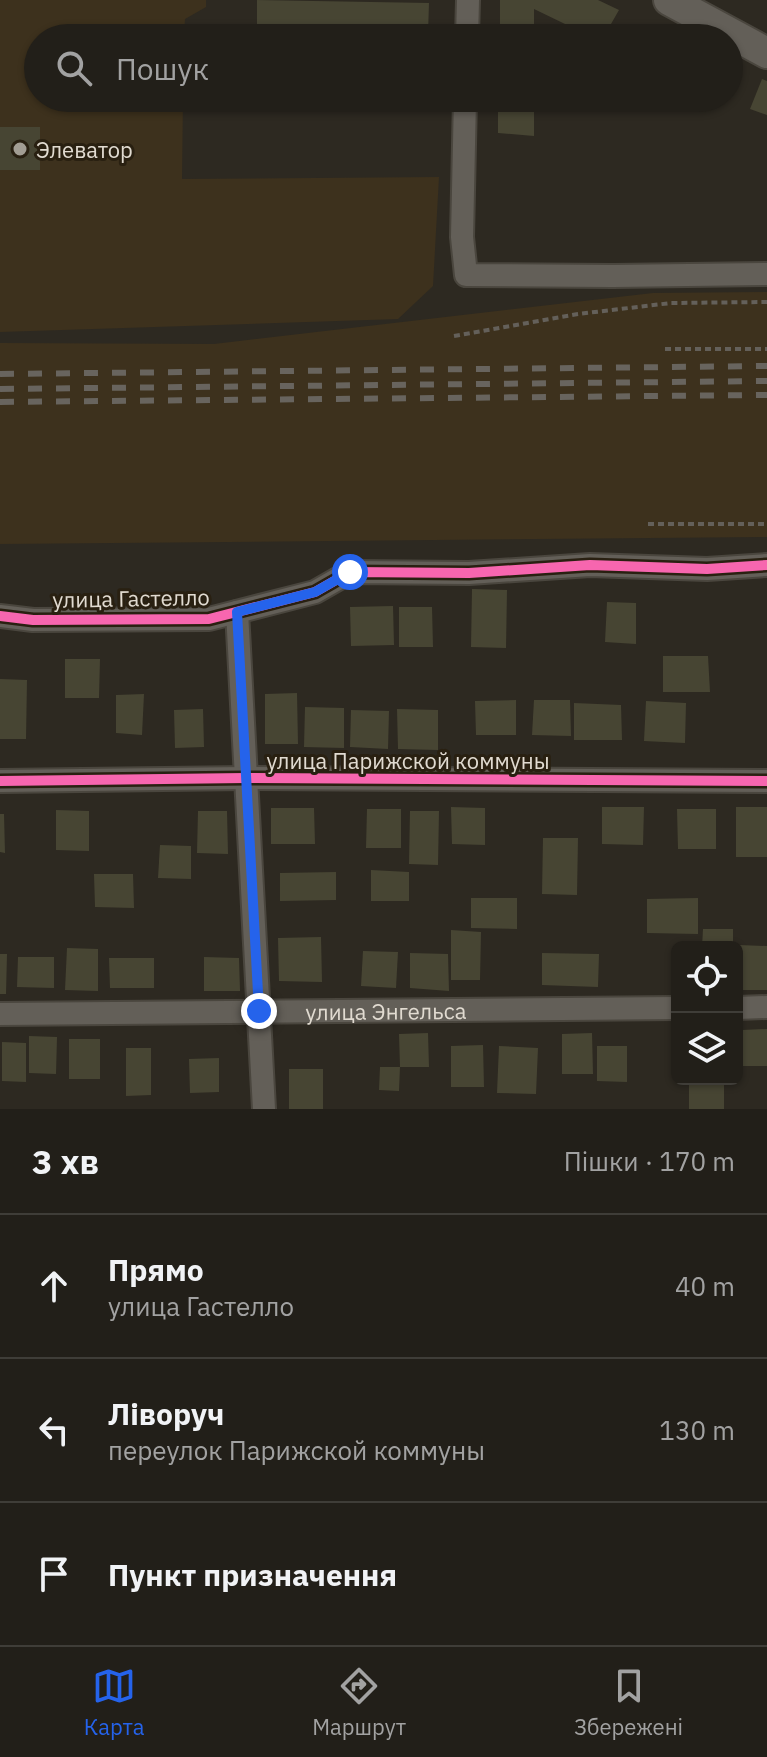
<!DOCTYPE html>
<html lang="uk">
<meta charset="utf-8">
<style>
:root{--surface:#221f19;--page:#2e2c26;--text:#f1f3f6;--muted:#a2a2a2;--line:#3f3d38;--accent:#2563eb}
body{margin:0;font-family:"IBM Plex Sans",sans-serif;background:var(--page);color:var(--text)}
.controls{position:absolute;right:24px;bottom:24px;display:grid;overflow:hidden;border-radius:12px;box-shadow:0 2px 6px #0004}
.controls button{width:72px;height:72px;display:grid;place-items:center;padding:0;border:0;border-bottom:2px solid var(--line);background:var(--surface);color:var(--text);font:40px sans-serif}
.stop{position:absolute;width:24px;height:24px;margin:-18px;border:6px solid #2563eb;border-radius:50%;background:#fff}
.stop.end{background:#2563eb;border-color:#fff;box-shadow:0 2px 8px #0008}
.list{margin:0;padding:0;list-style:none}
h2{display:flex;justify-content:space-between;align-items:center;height:104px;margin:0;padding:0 32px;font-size:34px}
h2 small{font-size:26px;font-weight:400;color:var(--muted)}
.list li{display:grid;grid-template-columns:52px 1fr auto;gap:24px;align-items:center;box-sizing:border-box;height:144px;padding:0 32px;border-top:2px solid var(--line)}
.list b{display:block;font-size:30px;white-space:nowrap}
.list p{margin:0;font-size:26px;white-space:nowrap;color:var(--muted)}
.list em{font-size:26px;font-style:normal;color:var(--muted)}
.icon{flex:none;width:44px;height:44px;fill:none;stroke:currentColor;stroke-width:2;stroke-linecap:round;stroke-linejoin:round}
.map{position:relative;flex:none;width:767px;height:1109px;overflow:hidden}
.search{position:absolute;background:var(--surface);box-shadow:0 2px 6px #0004;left:24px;right:24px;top:24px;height:88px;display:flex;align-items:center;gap:20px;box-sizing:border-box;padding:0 28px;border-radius:44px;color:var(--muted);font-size:30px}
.sheet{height:536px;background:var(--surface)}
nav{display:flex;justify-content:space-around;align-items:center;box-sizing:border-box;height:112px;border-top:2px solid var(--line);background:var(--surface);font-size:22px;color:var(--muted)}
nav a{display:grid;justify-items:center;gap:4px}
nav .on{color:var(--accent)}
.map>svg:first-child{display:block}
.built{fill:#3d311d}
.building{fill:#474533}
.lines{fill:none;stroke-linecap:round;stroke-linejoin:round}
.minor-casing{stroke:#4a463e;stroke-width:26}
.secondary-casing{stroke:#4a463e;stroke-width:34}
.path{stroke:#64605a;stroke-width:4;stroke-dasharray:6 4;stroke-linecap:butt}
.minor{stroke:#635f58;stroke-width:22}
.secondary{stroke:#635f58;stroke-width:30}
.rail{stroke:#68645e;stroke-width:6;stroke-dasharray:14 14;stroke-linecap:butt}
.cycleway-casing{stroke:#292011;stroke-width:15}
.cycleway{stroke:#f766af;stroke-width:10}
.route{stroke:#2563eb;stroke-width:10}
.poi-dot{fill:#a29d93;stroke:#292011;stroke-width:3}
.labels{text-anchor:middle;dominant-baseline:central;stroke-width:6;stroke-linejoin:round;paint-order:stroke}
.poi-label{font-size:22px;fill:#e1dbd1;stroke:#292011;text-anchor:start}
.street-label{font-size:22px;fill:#e1dbd1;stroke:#292011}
</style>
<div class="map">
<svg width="767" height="1109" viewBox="0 0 767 1109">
<rect width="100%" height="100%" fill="#2d2921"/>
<g class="built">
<path d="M0 0H206V7L185 19 184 38H38V98H183L182 179 439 177 433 286 398 319 0 332Z"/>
<path d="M767 292V537L0 544V343L214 344 653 293Z"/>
</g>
<g class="building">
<path d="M257 0 429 3 428 34 257 29Z"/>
<path d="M500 0H598L619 10 603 38H594L534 9V38H500Z"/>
<path d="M762 79 767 81V115L750 109Z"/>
<path d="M498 98H534V136L498 133Z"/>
<rect x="0" y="127" width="40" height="43"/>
<path d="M472 589 507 590 506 648 471 647Z"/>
<path d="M607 602 636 603V644L605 642Z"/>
<path d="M393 606 394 645 351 646 350 607Z"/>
<path d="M399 607H432L433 647H399Z"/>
<path d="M663 656H708L710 692H663Z"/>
<path d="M65 659H100L99 698H65Z"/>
<path d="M0 679 27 680 26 739H0Z"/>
<path d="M297 693 298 744H265V694Z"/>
<path d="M144 694 142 735 116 733V695Z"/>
<path d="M516 700V735H476L475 701Z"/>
<path d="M534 700H570L571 736 532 735Z"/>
<path d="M646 701 686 703 685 743 644 741Z"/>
<path d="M574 703 621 705 622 740H574Z"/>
<path d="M305 707 344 708V748L304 747Z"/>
<path d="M203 709 204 747 175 748 174 710Z"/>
<path d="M397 709 438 710V750L398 749Z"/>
<path d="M351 710 389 711 388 749 350 747Z"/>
<path d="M451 807 485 808V845L452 844Z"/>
<path d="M602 807H644L643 845 602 844Z"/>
<rect x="736" y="807" width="31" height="50"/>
<path d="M271 808H314L315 844H271Z"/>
<path d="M367 809H401V848H366Z"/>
<path d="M677 809H716V849H678Z"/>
<path d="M56 810 89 811V851L56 850Z"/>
<path d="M198 811H227L228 854 197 853Z"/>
<path d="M410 811H439L438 865 409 864Z"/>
<path d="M0 814H4L5 853 0 852Z"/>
<path d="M543 838H578L577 895 542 894Z"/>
<path d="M160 845 191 846V879L158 878Z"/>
<path d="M371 870 409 872V901H371Z"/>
<path d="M336 872V900L280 901V873Z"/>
<path d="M94 874H133L134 908 95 907Z"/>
<path d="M471 898H517V929L471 928Z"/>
<path d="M698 898V934L647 933V899Z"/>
<path d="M703 929H733V947H702Z"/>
<path d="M451 930 481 932 480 980H451Z"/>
<path d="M321 937 322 982 279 981 278 938Z"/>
<path d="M739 945 767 946V990H739Z"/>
<path d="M67 948 98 949V991L65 990Z"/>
<path d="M363 951 398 952 396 988 361 986Z"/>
<path d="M410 953 448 954 449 991 410 988Z"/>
<path d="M542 953 599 954 598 987 542 985Z"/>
<path d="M0 954H7L6 994H0Z"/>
<path d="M18 957H54V988L17 987Z"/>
<path d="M204 957 239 958 240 991H204Z"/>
<path d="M109 958H154V988H110Z"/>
<path d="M767 1029V1066H743L742 1030Z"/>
<path d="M428 1033 429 1067H400L399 1091 379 1090 380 1067H400L399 1034Z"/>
<path d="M592 1033 593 1074H562V1034Z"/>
<path d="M29 1036 57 1037 56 1074 29 1073Z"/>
<rect x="69" y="1039" width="31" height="40"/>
<path d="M2 1042 26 1043V1082L2 1081Z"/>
<path d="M483 1045 484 1087H451V1046Z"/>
<path d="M499 1046 538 1048 536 1094 497 1093Z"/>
<path d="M597 1046H627V1082L597 1081Z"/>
<path d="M126 1048H151V1095L126 1096Z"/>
<path d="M219 1058V1092L190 1093 189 1059Z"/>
<rect x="289" y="1069" width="34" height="40"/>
<rect x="689" y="1081" width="35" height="28"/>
</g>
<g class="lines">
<g class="minor-casing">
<g id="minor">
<path d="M467 38 468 0"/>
<path d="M465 98 462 237 466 275 613 276 767 274"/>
<path d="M237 612 264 1109"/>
<path d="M0 616 33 620 209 619 315 592 350 572 469 573 590 565 707 569 767 565"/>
<path d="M0 781 246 778 767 781"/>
<path d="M737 1008 767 1007"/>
<path id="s1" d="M0 1014 677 1008"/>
</g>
</g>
<g class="secondary-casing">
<path id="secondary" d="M669 0 767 53"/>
</g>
<g class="path">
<path d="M454 336 578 314 671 303 767 302"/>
<path d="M665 349H767"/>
<path d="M648 524H767"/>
</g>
<use href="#minor" class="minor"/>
<use href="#secondary" class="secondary"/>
<g class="rail">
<path d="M0 374 767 366"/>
<path d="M0 389 767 381"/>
<path d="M0 402 767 395"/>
</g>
<g class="cycleway-casing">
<g id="cycleway">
<path d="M0 616 33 620 209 619 315 592 350 572 469 573 590 565 707 569 767 565"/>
<path d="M0 781 246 778 767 781"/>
</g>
</g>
<use href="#cycleway" class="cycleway"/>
</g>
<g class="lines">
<path class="route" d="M259 1011 237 612 315 592 350 572"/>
</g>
<circle class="poi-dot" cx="20" cy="149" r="8"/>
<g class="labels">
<g class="poi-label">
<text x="36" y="149">Элеватор</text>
</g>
<g class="street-label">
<text transform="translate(131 598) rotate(-1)">улица Гастелло</text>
<text x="408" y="760">улица Парижской коммуны</text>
<text stroke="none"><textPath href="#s1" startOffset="386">улица Энгельса</textPath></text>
</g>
</g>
</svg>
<div class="controls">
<button><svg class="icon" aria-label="locate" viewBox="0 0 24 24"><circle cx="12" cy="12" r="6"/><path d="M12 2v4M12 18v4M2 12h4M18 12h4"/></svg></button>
<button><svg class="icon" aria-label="layers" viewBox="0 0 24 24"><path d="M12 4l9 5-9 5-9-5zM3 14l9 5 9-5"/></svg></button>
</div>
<div class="stop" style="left:350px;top:572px"></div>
<div class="stop end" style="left:259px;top:1011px"></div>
<div class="search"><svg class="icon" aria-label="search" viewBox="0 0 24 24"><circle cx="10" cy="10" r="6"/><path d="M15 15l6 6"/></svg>Пошук</div>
</div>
<section class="sheet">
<h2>3 хв<small>Пішки · 170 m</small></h2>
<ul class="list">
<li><svg class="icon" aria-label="ahead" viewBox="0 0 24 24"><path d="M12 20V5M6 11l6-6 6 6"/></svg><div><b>Прямо</b><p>улица Гастелло</p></div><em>40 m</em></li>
<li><svg class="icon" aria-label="left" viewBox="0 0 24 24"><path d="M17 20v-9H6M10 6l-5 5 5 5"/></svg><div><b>Ліворуч</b><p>переулок Парижской коммуны</p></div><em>130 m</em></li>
<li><svg class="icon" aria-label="arrive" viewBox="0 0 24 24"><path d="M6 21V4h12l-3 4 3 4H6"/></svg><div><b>Пункт призначення</b></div></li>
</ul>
</section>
<nav>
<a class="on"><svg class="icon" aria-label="map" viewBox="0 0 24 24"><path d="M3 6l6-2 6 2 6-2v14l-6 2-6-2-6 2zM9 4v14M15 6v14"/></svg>Карта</a>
<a><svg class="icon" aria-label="directions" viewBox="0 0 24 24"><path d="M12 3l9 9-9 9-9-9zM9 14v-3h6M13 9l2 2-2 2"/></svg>Маршрут</a>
<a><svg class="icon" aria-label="saved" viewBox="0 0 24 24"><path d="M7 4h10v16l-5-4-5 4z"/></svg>Збережені</a>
</nav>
